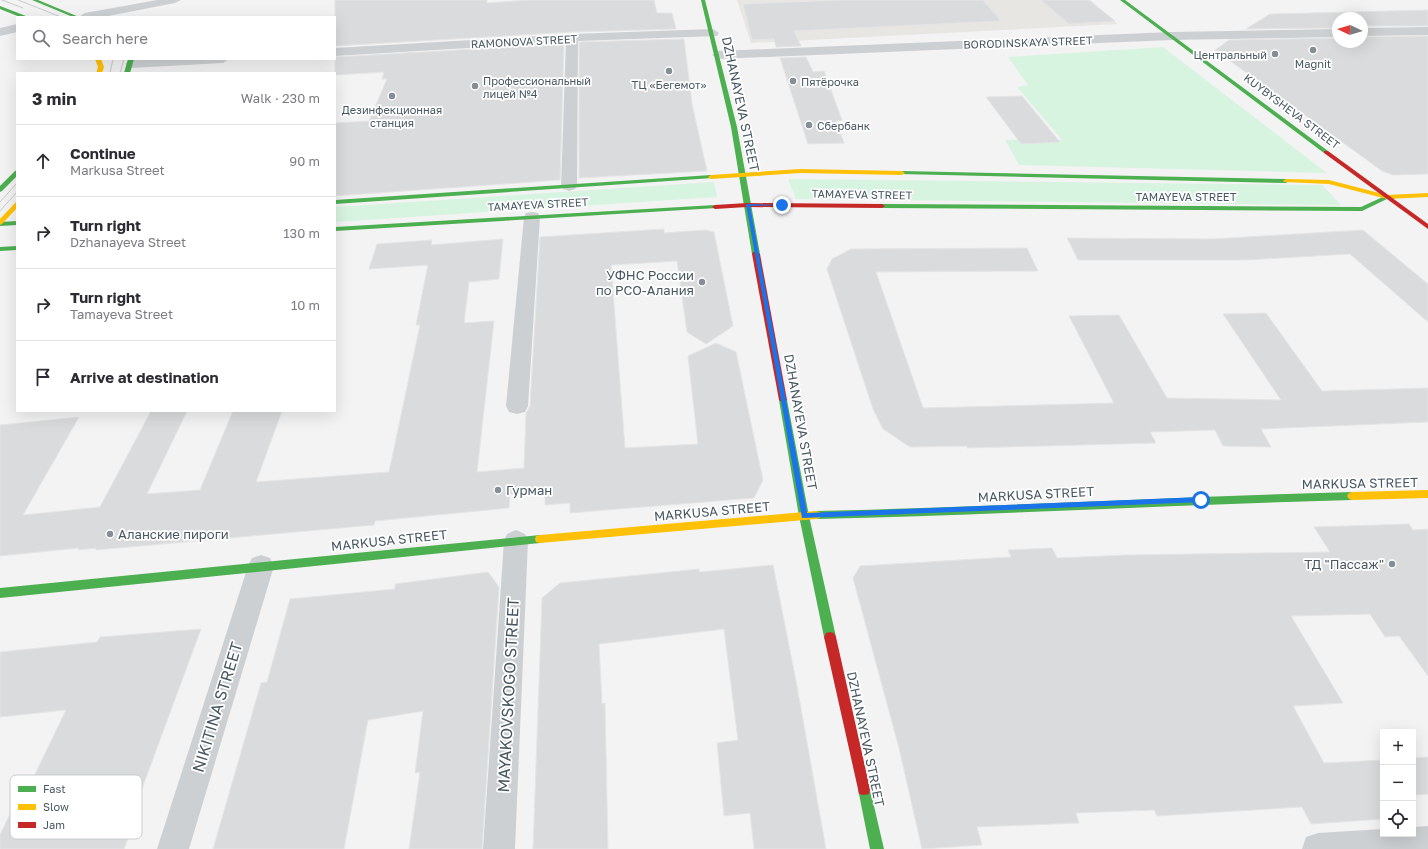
<!DOCTYPE html>
<meta charset="utf-8">
<style>
:root{--surface:#fff;--page:#f2f2f3;--text:#2b2b33;--muted:#7c7c81;--line:#e1e1e2}
body{margin:0;font-family:"Golos Text",sans-serif;background:var(--page);color:var(--text)}
.controls{position:absolute;right:12px;bottom:12px;display:grid;overflow:hidden;border-radius:0px;box-shadow:0 4px 16px #0002}
.controls button{width:36px;height:36px;display:grid;place-items:center;padding:0;border:0;border-bottom:1px solid var(--line);background:var(--surface);color:var(--text);font:20px sans-serif}
.compass{position:absolute;left:1332px;top:12px;width:36px;height:36px;border-radius:50%;background:var(--surface);box-shadow:0 4px 16px #0002;rotate:274deg}
.stop{position:absolute;width:12px;height:12px;margin:-9px;border:3px solid #1a73e8;border-radius:50%;background:#fff}
.stop.end{background:#1a73e8;border-color:#fff;box-shadow:0 1px 4px #0008}
.list{margin:0;padding:0;list-style:none}
h2{display:flex;justify-content:space-between;align-items:center;height:52px;margin:0;padding:0 16px;font-size:17px}
h2 small{font-size:13px;font-weight:400;color:var(--muted)}
.list li{display:grid;grid-template-columns:26px 1fr auto;gap:12px;align-items:center;box-sizing:border-box;height:72px;padding:0 16px;border-top:1px solid var(--line)}
.list b{display:block;font-size:15px;white-space:nowrap}
.list p{margin:0;font-size:13px;white-space:nowrap;color:var(--muted)}
.list em{font-size:13px;font-style:normal;color:var(--muted)}
.icon{flex:none;width:22px;height:22px;fill:none;stroke:currentColor;stroke-width:2;stroke-linecap:round;stroke-linejoin:round}
.map{position:relative;flex:none;width:1428px;height:849px;overflow:hidden}
.search{position:absolute;background:var(--surface);box-shadow:0 4px 16px #0002;left:16px;top:16px;width:320px;height:44px;display:flex;align-items:center;gap:10px;box-sizing:border-box;padding:0 14px;border-radius:0px;color:var(--muted);font-size:15px}
.panel{position:absolute;background:var(--surface);box-shadow:0 4px 16px #0002;left:16px;top:72px;width:320px;height:340px;border-radius:0px}
.map>svg:first-child{display:block}
.commercial{fill:#e8e6e2}
.green{fill:#d7f4e0}
.building{fill:#dadbdc;stroke:#e5e5e6}
.lines{fill:none;stroke-linecap:round;stroke-linejoin:round}
.street{fill:#cdd0d2;fill-rule:evenodd}
.fast{fill:#4caf50;fill-rule:evenodd}
.slow{fill:#ffc107;fill-rule:evenodd}
.jam{fill:#c62828;fill-rule:evenodd}
.tram{stroke:#c8cacc;stroke-width:1}
.route{fill:#1a73e8}
.poi-dot{fill:#848e95;stroke:#fff;stroke-width:1.5}
.labels{text-anchor:middle;dominant-baseline:central;stroke-width:3.5;stroke-linejoin:round;paint-order:stroke}
.far-street-label{font-size:11px;fill:#485862;stroke:#fff}
.far-poi-label{font-size:11px;fill:#485862;stroke:#fff}
.street-label{font-size:13px;fill:#485862;stroke:#fff}
.poi-label{font-size:13px;fill:#485862;stroke:#fff;text-anchor:end}
.near-street-label{font-size:16px;fill:#485862;stroke:#fff}
.key{fill:#fff;stroke:#c8cdd0;stroke-width:1}
.key-label{font-size:11px;fill:#485862}
</style>
<div class="map">
<svg width="1428" height="849" viewBox="0 0 1428 849">
<rect width="100%" height="100%" fill="#f4f3f3"/>
<path class="commercial" d="M737 0H1090L1118 24 751 43Z"/>
<g class="green">
<path d="M1163 47 1327 173 1019 165 1005 140H1062L1017 87 1028 85 1008 57Z"/>
<path d="M788 179 1322 185 1341 205 796 199Z"/>
<path d="M714 182 717 197 335 222V207Z"/>
</g>
<g class="building">
<path d="M335 0H487V3L528 0H654L657 13H672L676 29 572 32 335 46Z"/>
<path d="M840 0H983L1001 21 794 31 801 46 776 47 774 39 752 40 743 4Z"/>
<path d="M1041 0H1089L1115 21 1069 24Z"/>
<path d="M1428 10V26H1362V18H1338V28L1246 29 1270 14Z"/>
<path d="M1428 36V174L1393 175 1382 171 1215 50 1229 40 1338 38V42H1362V37Z"/>
<path d="M684 39 692 104 707 171 579 178V42Z"/>
<path d="M564 44 560 180 335 196V123L369 121 387 79H382L384 72 335 75V57Z"/>
<path d="M806 57 813 72 824 71 842 120 836 121 844 143 808 144 780 58Z"/>
<path d="M1022 96 1060 142 1021 144 986 97Z"/>
<path d="M664 229V233L705 230 714 232 733 326 706 344 687 332 677 261 611 265 625 448 698 444 688 356 716 343 736 352 763 480 754 498 570 513V503L545 505V495L510 494 509 508 375 521 374 525 96 550V548L78 550 79 548 0 556V425L79 417 23 515 100 507 151 411H187L147 494 200 490 233 411H282L256 482 389 472 420 325H416L428 265 369 269 377 244 432 240 431 245 503 239 499 279 469 282 464 323 494 321 477 472 524 468 526 413 530 406 540 237Z"/>
<path d="M1363 230 1428 284V322L1350 254 1247 260H1078L1067 238 1212 239Z"/>
<path d="M1027 248 1038 271 876 272 923 408 1114 403 1069 316 1119 315 1167 398 1281 400 1223 314 1266 313 1322 391 1428 388V422L1261 429 1271 447 1223 446 1215 430 1150 432 1156 443 967 448V446L910 447 883 429 873 409 827 269 832 259 851 249Z"/>
<path d="M1409 524 1413 530 1428 529V676L1399 636 1385 637 1370 614 1291 616 1343 703 1293 706 1324 763 1383 760V819L1311 824 1302 807 1157 816 1154 810 1076 813 1079 823 977 827 982 845 922 849 899 748 853 578 860 566 1011 557 1008 550 1052 548 1057 558 1127 555 1330 552 1314 527Z"/>
<path d="M773 565 797 686 826 849H754L750 813 724 816 717 743 738 740 724 629 599 644 602 704 605 703 608 849H533L542 598 560 583 699 569 700 572Z"/>
<path d="M488 572 499 587 482 849H409L420 772 415 773 423 711 368 720 344 849H213L261 683 267 682 290 599 395 589V584Z"/>
<path d="M201 629 137 802 142 801 124 849H0V835L19 795H25L66 710 0 717V652L97 642 100 637Z"/>
<path d="M1428 757V794L1413 795V758Z"/>
</g>
<g class="lines">
<g class="street">
<path d="M157 0H181L175 3 103 17H79L85 13Z"/>
<path d="M17 24V32L0 36V28Z"/>
<path d="M1428 27V35L1362 36V28Z"/>
<path d="M713 29 719 33 717 36 578 41 577 186 575 189 569 191 563 189 561 186 566 42 335 56V48L572 34Z"/>
<path d="M1338 29V37L1171 40 718 59 712 55 718 51 1171 32Z"/>
<path d="M152 59H229L223 63 131 68 125 64 131 60Z"/>
<path d="M532 212 538 213 540 217 528 406 525 412 517 414 509 412 506 406 524 217 526 213Z"/>
<path d="M516 530 525 534 528 541 515 849H483L504 541 507 534Z"/>
<path d="M261 555 270 558 274 566 189 849H157L248 566 252 558Z"/>
<path d="M1428 826V849H1302L1306 837 1318 833 1383 829V834H1413V827Z"/>
</g>
<g class="fast">
<path d="M32 0H38L79 17H73Z"/>
<path d="M701 0H705L737 127 760 254 756 256 752 254 731 127Z"/>
<path d="M1120 0H1125L1328 151V153H1324Z"/>
<path d="M0 6 26 16V17H20L0 9Z"/>
<path d="M128 59H134L130 73H124Z"/>
<path d="M17 170V176L2 191 0 192V186L15 171Z"/>
<path d="M902 171 1286 179 1289 181 1286 183 900 174 899 173Z"/>
<path d="M711 175 714 177 713 178 335 204V200Z"/>
<path d="M1387 195 1390 197 1389 198 1362 211 882 208 879 206 882 204 1361 207Z"/>
<path d="M715 205 718 207 717 208 335 231V227Z"/>
<path d="M17 221V225L0 226V222Z"/>
<path d="M17 246V250L0 251V247Z"/>
<path d="M783 397 787 400 809 516 836 637 834 641 830 642 826 641 824 637 799 516 779 400Z"/>
<path d="M1352 492 1355 493 1357 496 1355 499 1352 500C1173 505 995 515 816 519L812 518 811 515 812 512 816 511C995 507 1173 497 1352 492Z"/>
<path d="M540 535 544 536 545 539 544 542 540 543 0 598V588Z"/>
<path d="M864 783 869 784 870 789 884 849H870L858 789 859 784Z"/>
</g>
<g class="slow">
<path d="M95 59H101L104 67 102 73H96L98 67Z"/>
<path d="M800 169 902 171 905 173 902 175 800 173 711 179 708 177 711 175Z"/>
<path d="M1286 179 1329 180 1387 195 1428 193V197L1387 199 1329 184 1284 182 1283 181Z"/>
<path d="M17 202V208L2 224 0 225V219L15 203Z"/>
<path d="M1428 490V498L1352 500 1349 499 1347 496 1349 493 1352 492Z"/>
<path d="M816 511 820 512 821 515 820 518 816 519 540 543 536 542 535 539 536 536 540 535Z"/>
</g>
<g class="jam">
<path d="M1324 151H1328L1428 224V229L1324 153Z"/>
<path d="M747 203 882 204 885 206 882 208 747 207 715 209 712 207 715 205Z"/>
<path d="M753 252H756L760 254 787 400 783 403 779 400 752 254Z"/>
<path d="M830 632 834 633 836 637 870 789 869 794 864 795 859 794 858 789 824 637 826 633Z"/>
</g>
<g class="tram">
<path d="M2 0 23 8"/>
<path d="M18 0 61 17"/>
<path d="M110 73 113 59"/>
<path d="M120 73 124 59"/>
<path d="M0 202 17 183"/>
<path d="M0 211 17 192"/>
</g>
</g>
<path class="route" d="M746 204 785 205 750 206 807 513 1201 497 1203 498V502L802 518Z"/>
<g class="poi-dot">
<circle cx="1313" cy="50" r="4"/>
<circle cx="1275" cy="54" r="4"/>
<circle cx="669" cy="71" r="4"/>
<circle cx="793" cy="81" r="4"/>
<circle cx="475" cy="86" r="4"/>
<circle cx="392" cy="96" r="4"/>
<circle cx="809" cy="125" r="4"/>
<circle cx="702" cy="282" r="4"/>
<circle cx="498" cy="490" r="4"/>
<circle cx="110" cy="534" r="4"/>
<circle cx="1392" cy="564" r="4"/>
</g>
<g class="labels">
<g class="far-street-label">
<text transform="translate(524 41) rotate(-3)">RAMONOVA STREET</text>
<text transform="translate(1028 42) rotate(-2)">BORODINSKAYA STREET</text>
<text transform="translate(1292 111) rotate(37)">KUYBYSHEVA STREET</text>
<text transform="translate(862 194) rotate(1)">TAMAYEVA STREET</text>
<text x="1186" y="196">TAMAYEVA STREET</text>
<text transform="translate(538 204) rotate(-3)">TAMAYEVA STREET</text>
</g>
<g class="far-poi-label">
<text x="1267" y="54" text-anchor="end">Центральный</text>
<text x="1313" y="63">Magnit</text>
<text x="483" y="80" text-anchor="start">Профессиональный<tspan x="483" dy="13">лицей №4</tspan></text>
<text x="801" y="81" text-anchor="start">Пятёрочка</text>
<text x="669" y="84">ТЦ «Бегемот»</text>
<text x="392" y="109">Дезинфекционная<tspan x="392" dy="13">станция</tspan></text>
<text x="817" y="125" text-anchor="start">Сбербанк</text>
</g>
<g class="street-label">
<text transform="translate(741 104) rotate(78)">DZHANAYEVA STREET</text>
<text transform="translate(801 422) rotate(80)">DZHANAYEVA STREET</text>
<text transform="translate(1360 483) rotate(-1)">MARKUSA STREET</text>
<text transform="translate(1036 494) rotate(-3)">MARKUSA STREET</text>
<text transform="translate(712 511) rotate(-5)">MARKUSA STREET</text>
<text transform="translate(389 540) rotate(-6)">MARKUSA STREET</text>
<text transform="translate(866 739) rotate(78)">DZHANAYEVA STREET</text>
</g>
<g class="poi-label">
<text x="694" y="275">УФНС России<tspan x="694" dy="15">по РСО-Алания</tspan></text>
<text x="506" y="490" text-anchor="start">Гурман</text>
<text x="118" y="534" text-anchor="start">Аланские пироги</text>
<text x="1384" y="564">ТД "Пассаж"</text>
</g>
<g class="near-street-label">
<text transform="translate(508 695) rotate(-87)">MAYAKOVSKOGO STREET</text>
<text transform="translate(217 707) rotate(-73)">NIKITINA STREET</text>
</g>
</g>
<rect x="10" y="775" width="132" height="64" rx="6" class="key"/>
<rect x="18" y="786" width="18" height="6" fill="#4caf50"/>
<rect x="18" y="804" width="18" height="6" fill="#ffc107"/>
<rect x="18" y="822" width="18" height="6" fill="#c62828"/>
<g class="key-label">
<text x="43" y="793">Fast</text>
<text x="43" y="811">Slow</text>
<text x="43" y="829">Jam</text>
</g>
</svg>
<div class="controls">
<button>+</button>
<button>−</button>
<button><svg class="icon" aria-label="locate" viewBox="0 0 24 24"><circle cx="12" cy="12" r="6"/><path d="M12 2v4M12 18v4M2 12h4M18 12h4"/></svg></button>
</div>
<svg class="compass" viewBox="-18 -18 36 36"><path d="M0-13l5 13h-10z" fill="#e53935"/><path d="M0 13l5-13h-10z" fill="#7c7c81"/></svg>
<div class="stop" style="left:1201px;top:500px"></div>
<div class="stop end" style="left:782px;top:205px"></div>
<div class="search"><svg class="icon" aria-label="search" viewBox="0 0 24 24"><circle cx="10" cy="10" r="6"/><path d="M15 15l6 6"/></svg>Search here</div>
<section class="panel">
<h2>3 min<small>Walk · 230 m</small></h2>
<ul class="list">
<li><svg class="icon" aria-label="ahead" viewBox="0 0 24 24"><path d="M12 20V5M6 11l6-6 6 6"/></svg><div><b>Continue</b><p>Markusa Street</p></div><em>90 m</em></li>
<li><svg class="icon" aria-label="right" viewBox="0 0 24 24"><path d="M7 20v-9h11M14 6l5 5-5 5"/></svg><div><b>Turn right</b><p>Dzhanayeva Street</p></div><em>130 m</em></li>
<li><svg class="icon" aria-label="right" viewBox="0 0 24 24"><path d="M7 20v-9h11M14 6l5 5-5 5"/></svg><div><b>Turn right</b><p>Tamayeva Street</p></div><em>10 m</em></li>
<li><svg class="icon" aria-label="arrive" viewBox="0 0 24 24"><path d="M6 21V4h12l-3 4 3 4H6"/></svg><div><b>Arrive at destination</b></div></li>
</ul>
</section>
</div>
